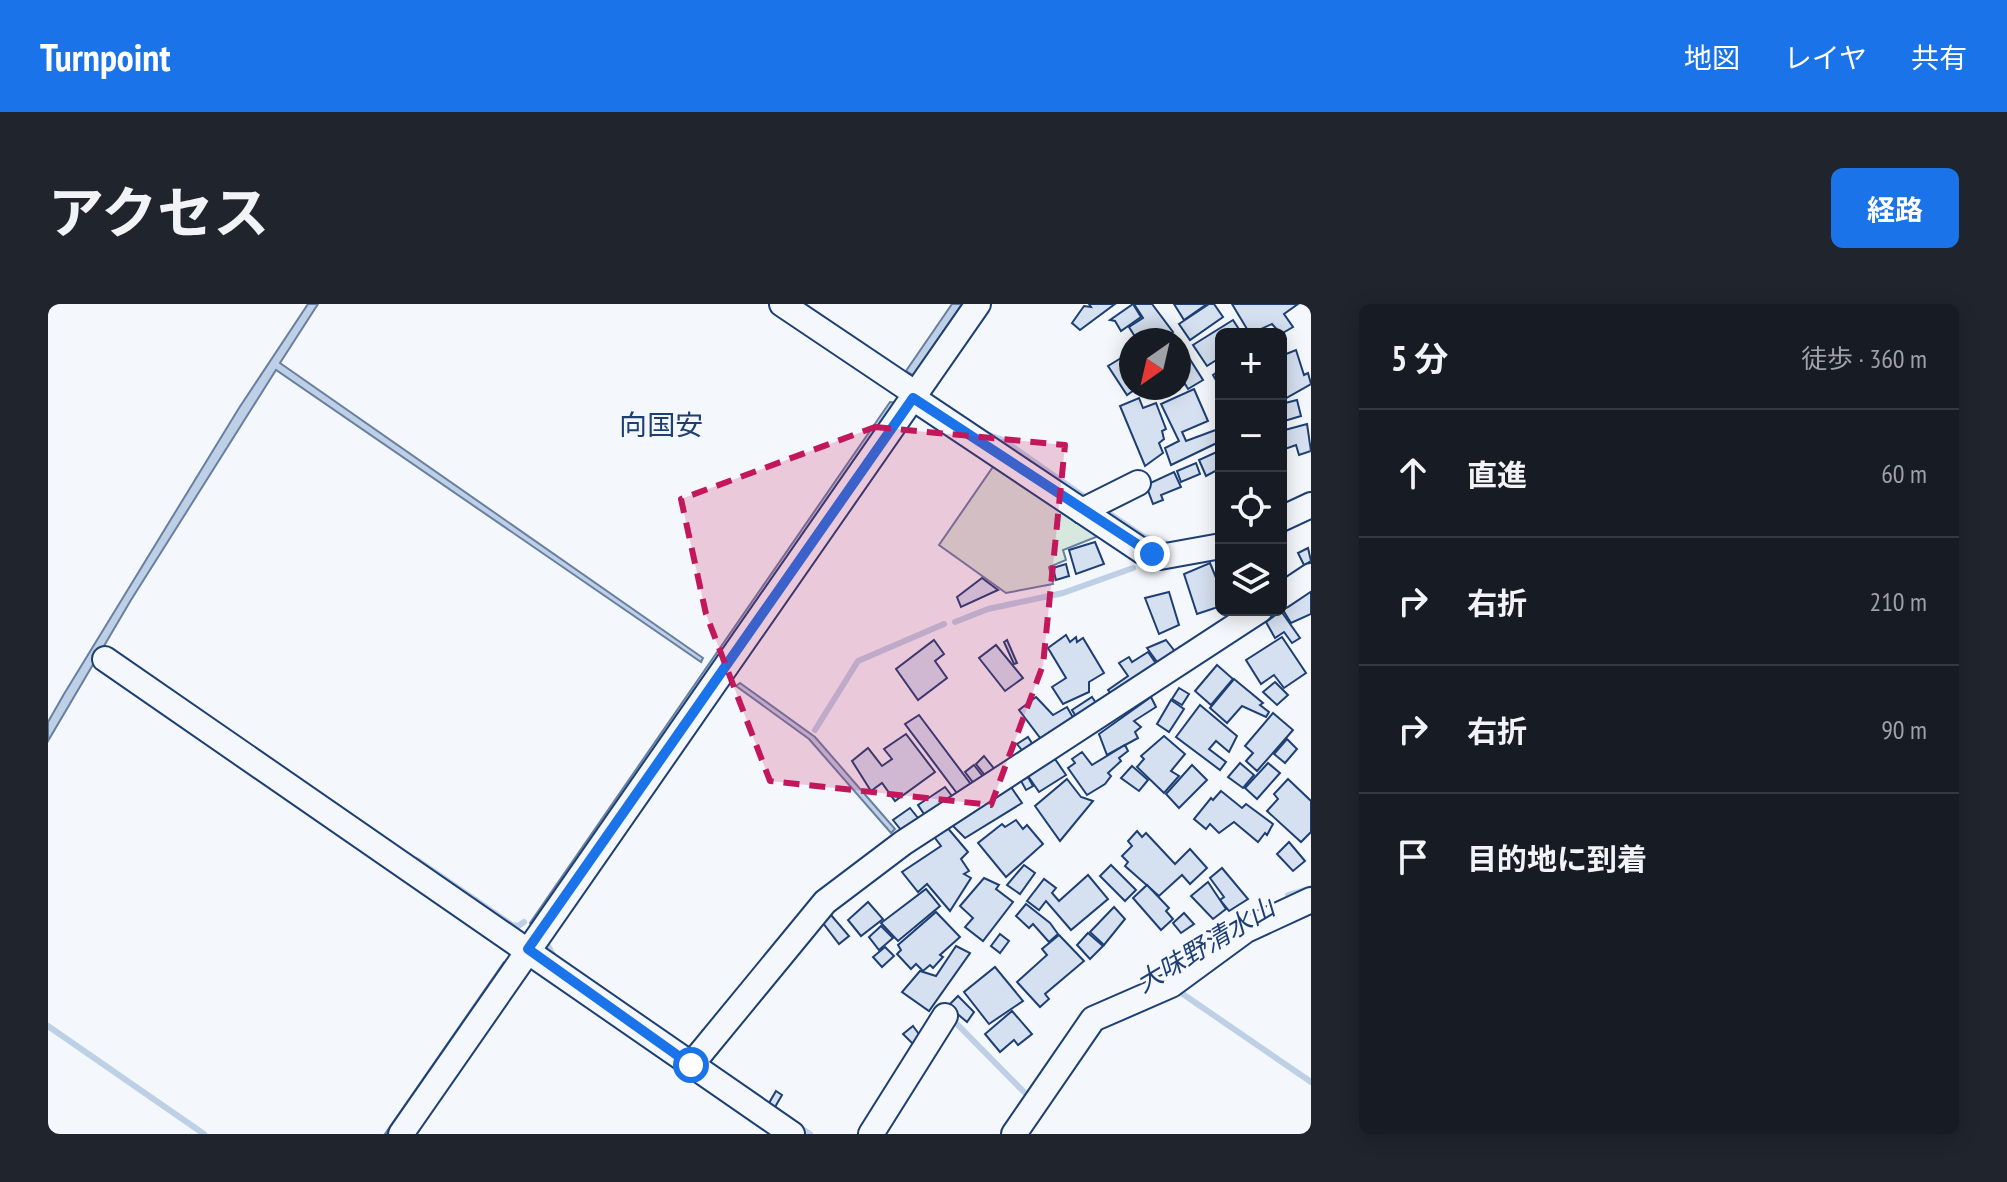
<!DOCTYPE html>
<html lang="ja">
<meta charset="utf-8">
<style>
:root{--surface:#171b24;--page:#20242c;--text:#f1f3f6;--muted:#9ea1a6;--line:#363941;--accent:#1a73e8}
body{margin:0;font-family:"PT Sans Narrow","Noto Sans JP",sans-serif;background:var(--page);color:var(--text)}
.controls{position:absolute;right:24px;top:24px;display:grid;overflow:hidden;border-radius:12px;box-shadow:0 4px 20px #0003}
.controls button{width:72px;height:72px;display:grid;place-items:center;padding:0;border:0;border-bottom:2px solid var(--line);background:var(--surface);color:var(--text);font:40px sans-serif}
.compass{position:absolute;left:1071px;top:24px;width:72px;height:72px;border-radius:50%;background:var(--surface);box-shadow:0 4px 20px #0003;rotate:214deg}
.stop{position:absolute;width:24px;height:24px;margin:-18px;border:6px solid #1a73e8;border-radius:50%;background:#fff}
.stop.end{background:#1a73e8;border-color:#fff;box-shadow:0 2px 8px #0008}
.list{margin:0;padding:0;list-style:none}
h2{display:flex;justify-content:space-between;align-items:center;height:104px;margin:0;padding:0 32px;font-size:34px}
h2 small{font-size:26px;font-weight:400;color:var(--muted)}
.list li{display:grid;grid-template-columns:52px 1fr auto;gap:24px;align-items:center;box-sizing:border-box;height:128px;padding:0 32px;border-top:2px solid var(--line)}
.list b{display:block;font-size:30px;white-space:nowrap}
.list em{font-size:26px;font-style:normal;color:var(--muted)}
.icon{flex:none;width:44px;height:44px;fill:none;stroke:currentColor;stroke-width:2;stroke-linecap:round;stroke-linejoin:round}
.map{position:relative;flex:none;width:1263px;height:830px;overflow:hidden;border-radius:12px}
header{display:flex;align-items:center;gap:48px;box-sizing:border-box;height:112px;padding:0 40px;background:var(--accent);color:#fff}
header strong{font-size:38px}
nav{display:flex;gap:44px;margin-inline-start:auto;font-size:28px}
.intro{display:flex;align-items:center;justify-content:space-between;box-sizing:border-box;height:192px;padding:0 48px}
h1{margin:0;font-size:56px}
.button{padding:20px 36px;border-radius:12px;background:var(--accent);color:#fff;font-size:28px;font-weight:700}
main{display:flex;gap:48px;padding:0 48px}
aside{flex:1;background:var(--surface);border-radius:12px;box-shadow:0 4px 20px #0003}
.map>svg:first-child{display:block}
.green{fill:#d7e8df;stroke:#687fa3;stroke-width:2}
.water{fill:#bed0e5;stroke:#687fa3;stroke-width:2}
.lines{fill:none;stroke-linecap:round;stroke-linejoin:round}
.stream{stroke:#bed0e5;stroke-width:6}
.building{fill:#d5e0f0;stroke:#1d3f73;stroke-width:2}
.minor-casing{stroke:#1d3f73;stroke-width:28}
.minor{stroke:#f4f7fb;stroke-width:24}
.route{stroke:#1a73e8;stroke-width:10}
.marked{fill:#c2185b;fill-opacity:0.2;stroke:#c2185b;stroke-width:6;stroke-dasharray:16 10;stroke-linejoin:round}
.labels{text-anchor:middle;dominant-baseline:central;stroke-width:6;stroke-linejoin:round;paint-order:stroke}
.water-label{font-size:26px;font-style:italic;fill:#1d3f73;stroke:#f4f7fb}
.quarter-label{font-size:28px;fill:#1d3f73;stroke:#f4f7fb}
</style>
<header>
<strong>Turnpoint</strong>
<nav><a>地図</a><a>レイヤ</a><a>共有</a></nav>
</header>
<div class="intro"><h1>アクセス</h1><a class="button">経路</a></div>
<main>
<div class="map">
<svg width="1263" height="830" viewBox="0 0 1263 830">
<rect width="100%" height="100%" fill="#f4f7fb"/>
<path class="green" d="M947 160 1053 231 1015 246 1018 256 1001 263 1005 280 958 289 891 241Z"/>
<g class="water">
<path d="M260 0H270L232 59 655 354 653 358 228 66 83 296 0 437V418L16 390 191 104Z"/>
<path d="M904 0H914L865 71 858 67Z"/>
<path d="M842 98 849 99 485 624 482 619Z"/>
<path d="M692 379 767 433 847 525 843 529 761 435 688 382Z"/>
<path d="M463 656 343 830H337L456 658Z"/>
</g>
<g class="lines">
<g class="stream">
<path d="M941 131 955 136 1035 192"/>
<path d="M1056 206 1096 233 1123 241"/>
<path d="M907 318 940 305 1015 289 1085 264"/>
<path d="M767 426 810 357 896 320"/>
<path d="M369 556 464 621 470 622 476 618"/>
<path d="M1240 591 1263 584"/>
<path d="M500 642 507 654"/>
<path d="M1129 686 1263 778"/>
<path d="M905 716 976 788"/>
<path d="M0 722 156 830"/>
<path d="M748 821 762 830"/>
</g>
</g>
<g class="building">
<path d="M1041 0H1067L1032 26 1024 19 1036 2 1043 3Z"/>
<path d="M1085 0 1093 13 1073 27 1067 17 1062 16Z"/>
<path d="M1086 0H1104L1125 28 1115 35 1109 25 1089 36 1081 23 1095 14Z"/>
<path d="M1126 0H1159L1136 16Z"/>
<path d="M1161 0H1166L1175 13 1142 36 1131 20Z"/>
<path d="M1184 0H1250L1236 10 1245 23 1233 30 1224 20 1202 30Z"/>
<path d="M1185 16 1194 30H1173V53L1159 62 1145 41Z"/>
<path d="M1131 38 1155 76 1140 85 1137 80 1131 84Z"/>
<path d="M1248 46 1256 71 1260 69 1263 80 1233 97V52Z"/>
<path d="M1083 48V84H1089L1079 91 1060 62Z"/>
<path d="M1173 65V85L1165 71Z"/>
<path d="M1146 85 1160 117 1134 128 1138 137 1173 124V137L1123 161 1117 144 1131 137 1113 100Z"/>
<path d="M1091 94 1095 104 1108 99 1118 125 1114 127 1116 135 1111 139 1115 149 1097 162 1072 102Z"/>
<path d="M1249 96 1253 112 1233 118V100Z"/>
<path d="M1259 120 1263 147 1251 151 1248 141 1237 145 1233 127Z"/>
<path d="M1173 146V164L1158 172 1151 156Z"/>
<path d="M1148 159 1152 170 1133 178 1129 167Z"/>
<path d="M1126 168 1133 183 1113 191 1115 196 1105 200 1098 181Z"/>
<path d="M1047 238 1056 260 1028 270 1021 246Z"/>
<path d="M1260 244 1263 257 1256 261 1250 249Z"/>
<path d="M1162 259 1173 286V302L1149 310 1136 270Z"/>
<path d="M1018 260 1021 272 1008 276 1005 264Z"/>
<path d="M934 274 950 286 913 303 909 293Z"/>
<path d="M1263 287V310L1243 319 1235 306Z"/>
<path d="M1121 288 1131 321 1111 330 1097 294Z"/>
<path d="M1233 307 1252 334 1244 339 1236 328 1227 334 1218 318Z"/>
<path d="M1018 331 1022 338 1028 333 1029 338 1035 334 1056 369 1041 378V388L1015 400 1004 383 1018 374 1000 344Z"/>
<path d="M1234 333 1258 369 1236 384 1226 371 1213 380 1198 356Z"/>
<path d="M886 336 896 350 887 357 899 374 870 396 848 365Z"/>
<path d="M959 336 969 359 966 360 956 338Z"/>
<path d="M1118 336 1129 350 1112 362 1099 344Z"/>
<path d="M948 341 975 374 957 387 931 354Z"/>
<path d="M1100 348 1109 361 1065 392 1060 386 1080 372 1071 359 1081 353 1084 358Z"/>
<path d="M1169 361 1185 375 1163 401 1147 387Z"/>
<path d="M1186 375 1215 399 1212 401 1221 408 1218 413 1194 402 1179 419 1162 404Z"/>
<path d="M1227 378 1240 391 1229 401 1215 388Z"/>
<path d="M1131 384 1141 390 1134 401 1124 395Z"/>
<path d="M988 393 1005 411 1019 403 1027 417 996 439 971 406Z"/>
<path d="M1044 393 1050 402 1030 416 1024 406Z"/>
<path d="M1103 393 1108 403 1086 417 1093 423 1087 428 1090 434 1059 451 1051 430Z"/>
<path d="M1123 396 1136 405 1121 428 1109 420Z"/>
<path d="M1152 401 1189 432 1181 448 1168 437 1161 445 1178 458 1172 466 1128 433Z"/>
<path d="M1225 409 1245 426 1209 467 1198 457 1205 449 1197 442Z"/>
<path d="M871 411 925 483 911 492 857 420Z"/>
<path d="M858 430 887 468 847 497 834 479 823 487 804 457 820 444 834 462 844 455 836 445Z"/>
<path d="M1116 432 1137 450 1123 467 1131 472 1116 489 1089 463 1096 455 1093 452Z"/>
<path d="M980 433 987 444 977 450 969 440Z"/>
<path d="M1239 435 1249 445 1237 459 1226 450Z"/>
<path d="M1077 441 1080 447 1071 454 1073 457 1060 469 1063 472 1057 480 1039 491 1020 464 1027 459 1024 455 1034 448 1044 461Z"/>
<path d="M936 452 948 467 939 474 928 460Z"/>
<path d="M1007 455 1018 471 991 488 980 472Z"/>
<path d="M1192 459 1206 471 1195 484 1180 473Z"/>
<path d="M1220 459 1232 469 1209 495 1197 484Z"/>
<path d="M926 461 936 474 927 481 917 468Z"/>
<path d="M1144 461 1159 476 1131 504 1118 490Z"/>
<path d="M1084 462 1100 476 1091 487 1073 474Z"/>
<path d="M980 473 985 482 978 486 973 477Z"/>
<path d="M1019 475 1033 493 1045 497 1012 537 987 502Z"/>
<path d="M1240 475 1263 497V528L1253 538 1219 507 1230 495 1226 490Z"/>
<path d="M897 483 907 496 880 516 870 501Z"/>
<path d="M963 483 974 499 917 534 903 520Z"/>
<path d="M1173 487 1194 504 1198 500 1225 520 1219 531 1217 529 1210 538 1186 518 1171 529 1162 520 1158 525 1146 515 1163 494 1165 496Z"/>
<path d="M862 504 874 519 857 531 845 516Z"/>
<path d="M968 516 975 525 979 521 995 540 958 573 930 539 954 520 957 523Z"/>
<path d="M898 522 920 548 913 555 921 567 916 570 923 574 902 607 879 580 870 588 854 568 893 542 884 530Z"/>
<path d="M1089 527 1094 533 1098 529 1127 560 1142 545 1159 564 1142 580 1134 571 1111 592 1077 562 1080 558 1074 552 1084 542 1080 537Z"/>
<path d="M1241 538 1257 557 1245 567 1229 550Z"/>
<path d="M976 561 987 569 972 590 959 581Z"/>
<path d="M1063 561 1088 586 1077 597 1052 572Z"/>
<path d="M1174 564 1200 595 1181 607 1172 596 1176 593 1162 574Z"/>
<path d="M1040 571 1060 595 1023 626 998 597 991 606 979 597 996 575 1008 584 1004 589 1011 597Z"/>
<path d="M936 574 951 581 948 585 965 598 935 637 917 623 925 614 912 602Z"/>
<path d="M1160 578 1178 605 1165 615 1143 592Z"/>
<path d="M1099 581 1121 604 1118 607 1125 615 1113 626 1085 594Z"/>
<path d="M878 585 892 602 850 637 833 619Z"/>
<path d="M820 598 835 615 813 632 800 616Z"/>
<path d="M978 600 1002 619 1010 630 1001 638 985 620 981 624 968 612Z"/>
<path d="M1066 603 1077 615 1056 641 1042 628Z"/>
<path d="M888 608 912 633 892 651 895 653 885 664 882 661 875 667 868 660 863 665 849 650 853 646 850 641Z"/>
<path d="M1136 609 1146 620 1133 629 1125 619Z"/>
<path d="M783 611 801 632 791 640 775 619Z"/>
<path d="M833 622 845 634 831 646 821 633Z"/>
<path d="M1040 629 1055 642 1042 655 1029 641Z"/>
<path d="M952 630 961 637 952 649 943 642Z"/>
<path d="M1011 631 1036 657 997 690 1001 695 992 703 969 678 999 651 994 645Z"/>
<path d="M908 642 922 649 881 707 854 688 872 667 888 672Z"/>
<path d="M837 643 846 652 834 663 825 653Z"/>
<path d="M947 663 975 697 941 720 916 688Z"/>
<path d="M910 692 926 708 919 718 900 702Z"/>
<path d="M964 707 984 730 970 741 966 736 952 748 937 730Z"/>
<path d="M865 722 873 733 865 740 855 730Z"/>
<path d="M728 787 734 791 727 803 721 799Z"/>
</g>
<g class="lines">
<g class="minor-casing">
<g id="minor">
<path d="M734 0 868 90"/>
<path d="M865 94 1094 247 1112 253 1173 242"/>
<path d="M1034 207 1090 179"/>
<path d="M1233 215 1263 201"/>
<path d="M1233 292 1263 272"/>
<path d="M57 355 744 830"/>
<path d="M643 761 777 598 855 539 1212 306"/>
<path d="M353 830 930 0"/>
<path d="M823 830 897 712"/>
<path d="M966 830 1045 715 1123 681 1198 626 1263 596"/>
</g>
</g>
<use href="#minor" class="minor"/>
</g>
<g class="lines">
<path class="route" d="M643 761 480 645 865 94 1104 250"/>
</g>
<path class="marked" d="M827 123 1017 141 995 361 943 501 722 477 658 310 633 195Z"/>
<g class="labels">
<g class="water-label">
<text transform="translate(1157 641) rotate(-31)">大味野清水山</text>
</g>
<g class="quarter-label">
<text x="613" y="120">向国安</text>
</g>
</g>
</svg>
<div class="controls">
<button>+</button>
<button>−</button>
<button><svg class="icon" aria-label="locate" viewBox="0 0 24 24"><circle cx="12" cy="12" r="6"/><path d="M12 2v4M12 18v4M2 12h4M18 12h4"/></svg></button>
<button><svg class="icon" aria-label="layers" viewBox="0 0 24 24"><path d="M12 4l9 5-9 5-9-5zM3 14l9 5 9-5"/></svg></button>
</div>
<svg class="compass" viewBox="-18 -18 36 36"><path d="M0-13l5 13h-10z" fill="#e53935"/><path d="M0 13l5-13h-10z" fill="#9ea1a6"/></svg>
<div class="stop" style="left:643px;top:761px"></div>
<div class="stop end" style="left:1104px;top:250px"></div>
</div>
<aside>
<h2>5 分<small>徒歩 · 360 m</small></h2>
<ul class="list">
<li><svg class="icon" aria-label="ahead" viewBox="0 0 24 24"><path d="M12 20V5M6 11l6-6 6 6"/></svg><div><b>直進</b></div><em>60 m</em></li>
<li><svg class="icon" aria-label="right" viewBox="0 0 24 24"><path d="M7 20v-9h11M14 6l5 5-5 5"/></svg><div><b>右折</b></div><em>210 m</em></li>
<li><svg class="icon" aria-label="right" viewBox="0 0 24 24"><path d="M7 20v-9h11M14 6l5 5-5 5"/></svg><div><b>右折</b></div><em>90 m</em></li>
<li><svg class="icon" aria-label="arrive" viewBox="0 0 24 24"><path d="M6 21V4h12l-3 4 3 4H6"/></svg><div><b>目的地に到着</b></div></li>
</ul>
</aside>
</main>
